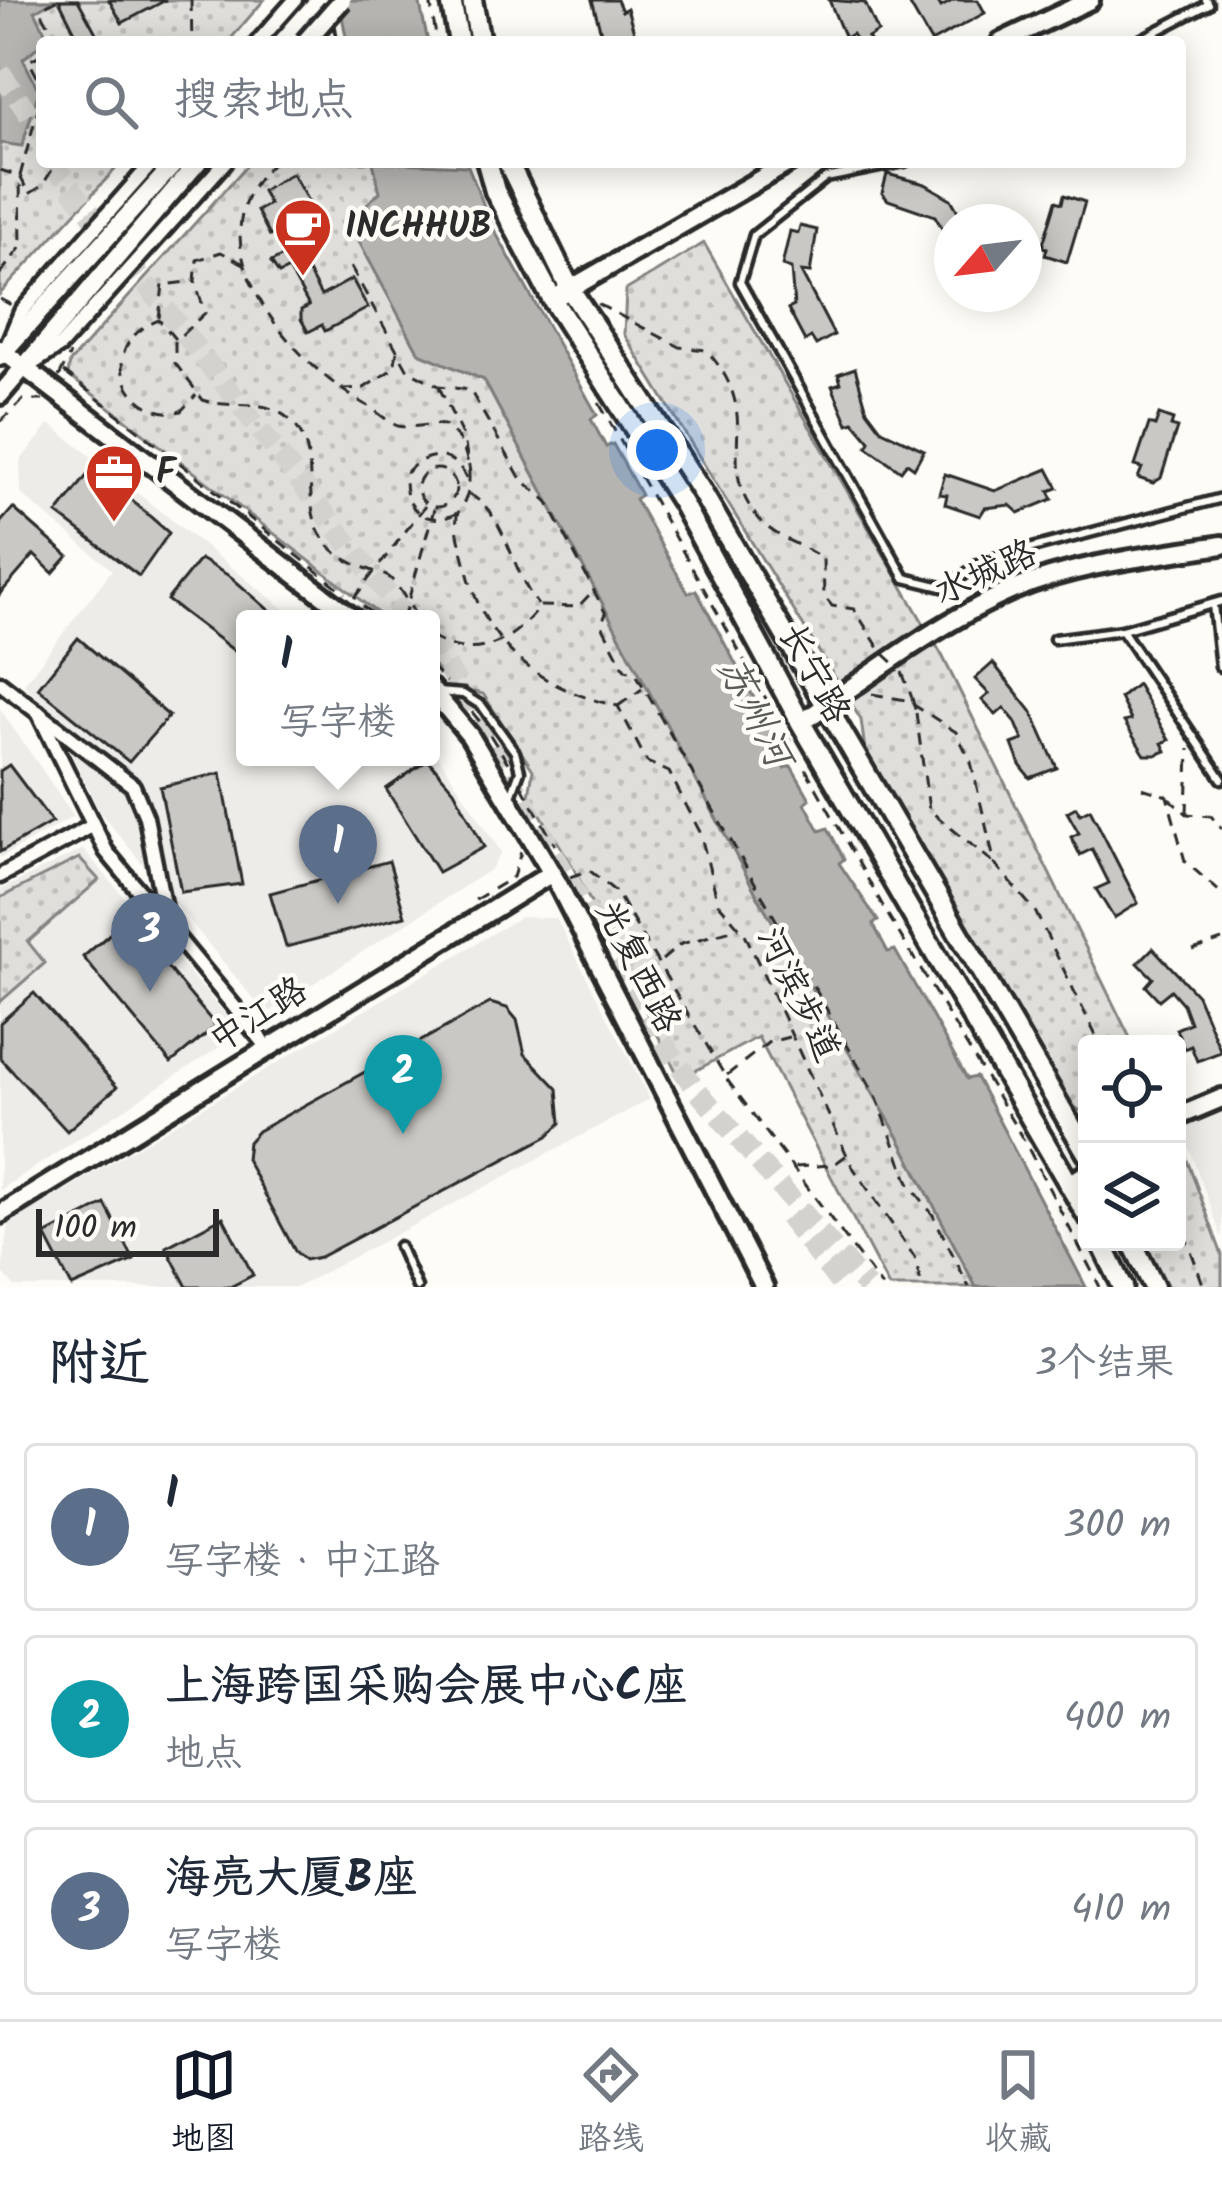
<!DOCTYPE html>
<html lang="zh">
<meta charset="utf-8">
<style>
:root{--surface:#fff;--page:#f2f2f3;--text:#1f2937;--muted:#747a83;--line:#e0e1e3;--accent:#111827}
body{margin:0;font-family:Kalam,"LXGW WenKai TC",sans-serif;background:var(--page);color:var(--text)}
.controls{position:absolute;right:36px;bottom:36px;display:grid;overflow:hidden;border-radius:12px;box-shadow:0 6px 30px #0003}
.controls button{width:108px;height:108px;display:grid;place-items:center;padding:0;border:0;border-bottom:3px solid var(--line);background:var(--surface);color:var(--text);font:60px sans-serif}
.compass{position:absolute;left:934px;top:204px;width:108px;height:108px;border-radius:50%;background:var(--surface);box-shadow:0 6px 30px #0003;rotate:242deg}
.scale{position:absolute;left:36px;bottom:30px;width:183px;box-sizing:border-box;padding-left:12px;border:6px solid #2b2b2b;border-top:0;font-size:33px;line-height:42px;white-space:nowrap;color:#2b2b2b;-webkit-text-stroke:9px #fdfcf7;paint-order:stroke}
.you{position:absolute;left:657px;top:450px;width:42px;height:42px;margin:-30px;border:9px solid #fff;border-radius:50%;background:#1a73e8;box-shadow:0 0 0 18px #1a73e833}
.badge{display:grid;place-items:center;width:78px;height:78px;border-radius:50%;background:var(--accent);color:#fff;font-size:39px;font-weight:700}
.pin{position:absolute;translate:-50% -99px;filter:drop-shadow(0 3px 6px #0008)}
.pin::after{content:'';position:absolute;top:63px;width:42px;height:36px;background:inherit;clip-path:polygon(0 0,100% 0,50% 100%)}
.popup{position:absolute;left:236px;top:610px;width:204px;height:156px;box-sizing:border-box;display:grid;place-content:center;border-radius:12px;background:var(--surface);filter:drop-shadow(0 3px 9px #0005);font-size:39px;white-space:nowrap;color:var(--muted)}
.popup b{font-size:45px;color:var(--text)}
.popup::after{content:'';position:absolute;left:50%;top:100%;margin-left:-24px;border:24px solid transparent;border-top-color:var(--surface)}
.list{margin:0;padding:0;list-style:none}
h2{display:flex;justify-content:space-between;align-items:center;height:156px;margin:0;padding:0 48px;font-size:51px}
h2 small{font-size:39px;font-weight:400;color:var(--muted)}
.list li{display:grid;grid-template-columns:78px 1fr auto;gap:36px;align-items:center;box-sizing:border-box;height:168px;margin:0 24px 24px;padding:0 24px;border:3px solid var(--line);border-radius:12px}
.list b{display:block;font-size:45px;white-space:nowrap}
.list p{margin:0;font-size:39px;white-space:nowrap;color:var(--muted)}
.list em{font-size:39px;font-style:normal;color:var(--muted)}
.icon{flex:none;width:66px;height:66px;fill:none;stroke:currentColor;stroke-width:2;stroke-linecap:round;stroke-linejoin:round}
.map{position:relative;flex:none;width:1222px;height:1287px;overflow:hidden}
.search{position:absolute;background:var(--surface);box-shadow:0 6px 30px #0003;left:36px;right:36px;top:36px;height:132px;display:flex;align-items:center;gap:30px;box-sizing:border-box;padding:0 42px;border-radius:12px;color:var(--muted);font-size:45px}
.sheet{height:732px;background:var(--surface)}
nav{display:flex;justify-content:space-around;align-items:center;box-sizing:border-box;height:168px;border-top:3px solid var(--line);background:var(--surface);font-size:33px;color:var(--muted)}
nav a{display:grid;justify-items:center;gap:6px}
nav .on{color:var(--accent)}
.map>svg:first-child{display:block}
.built{fill:#edece8}
.park{fill:url(#park-dots);stroke:#858482;stroke-width:3}
.water{fill:#b5b4b1;stroke:#7e7d7b;stroke-width:3}
.building{fill:#c9c8c4;stroke:#2b2b2b;stroke-width:3}
.lines{fill:none;stroke-linecap:round;stroke-linejoin:round}
.highway-tunnel{stroke:#d3d2ce;stroke-width:21;stroke-dasharray:21 10;stroke-linecap:butt}
.lane-casing{stroke:#2b2b2b;stroke-width:15}
.street-casing{stroke:#2b2b2b;stroke-width:21}
.secondary-casing{stroke:#2b2b2b;stroke-width:26}
.primary-casing{stroke:#2b2b2b;stroke-width:27}
.path{stroke:#2b2b2b;stroke-width:3;stroke-dasharray:12 9;stroke-linecap:butt}
.lane{stroke:#fdfcf7;stroke-width:6}
.street{stroke:#fdfcf7;stroke-width:12}
.secondary{stroke:#fdfcf7;stroke-width:16}
.primary{stroke:#fdfcf7;stroke-width:18}
.secondary-bridge-casing{stroke:#2b2b2b;stroke-width:26;stroke-linecap:butt}
.path-bridge{stroke:#2b2b2b;stroke-width:3;stroke-dasharray:12 9;stroke-linecap:butt}
.secondary-bridge{stroke:#fdfcf7;stroke-width:16}
.labels{text-anchor:middle;dominant-baseline:central;stroke-width:9;stroke-linejoin:round;paint-order:stroke}
.poi-label{font-size:36px;font-weight:bold;fill:#2b2b2b;stroke:#fdfcf7;text-anchor:start}
.street-label{font-size:36px;fill:#2b2b2b;stroke:#fdfcf7}
.water-label{font-size:39px;font-style:italic;fill:#5b5b5a;stroke:#fdfcf7}
</style>
<div class="map">
<svg width="1222" height="1287" viewBox="0 0 1222 1287">
<defs>
<pattern id="park-dots" width="8" height="8" patternUnits="userSpaceOnUse" patternTransform="scale(3)"><rect width="8" height="8" fill="#dfdeda"/><path d="M2 2h.1M6 6h.1" fill="none" stroke="#c0bfbb" stroke-width="1.8" stroke-linecap="round"/></pattern>
</defs>
<rect width="100%" height="100%" fill="#fdfcf7"/>
<filter id="ink" filterUnits="userSpaceOnUse"><feTurbulence type="fractalNoise" baseFrequency=".00833" numOctaves="2"/><feDisplacementMap in="SourceGraphic" scale="24" xChannelSelector="R" yChannelSelector="G"/><feConvolveMatrix kernelMatrix="1 2 1 2 8 2 1 2 1" color-interpolation-filters="sRGB"/></filter>
<g filter="url(#ink)">
<g class="built">
<path d="M50 424 297 619H245V757H431V745L501 852 491 869 266 1014 100 812 50 710 24 684 112 570 21 494 20 461Z"/>
<path d="M0 709 74 816 0 858Z"/>
<path d="M83 849 241 1033 0 1190V890Z"/>
<path d="M520 917 556 918 650 1099 297 1287H15L2 1272 9 1224Z"/>
<path d="M1222 1104V1238L1180 1123Z"/>
</g>
<g class="park">
<path d="M0 0H264L228 42H42V162H122L0 294Z"/>
<path d="M250 162H373L381 192 348 221 419 352 484 380 757 895 898 1136 976 1287H889L758 1037 680 1079 573 867 529 795 533 770 483 694 453 687 431 663V619H385L68 375 70 362Z"/>
<path d="M704 243 943 657 1133 1044H1087V1115L1067 1102 865 750 861 720 624 334 626 290Z"/>
<path d="M79 858 99 880 28 942 45 963 0 1002V898Z"/>
<path d="M1177 1133 1222 1255V1287H1168L1145 1242H1177Z"/>
</g>
<g class="water">
<path d="M0 0H55L35 11 48 38 23 59 39 91 22 146 0 143Z"/>
<path d="M339 0H419L428 42H347Z"/>
<path d="M373 162 468 166 492 226 597 415 591 419 606 447 613 444 641 495 635 499 688 593 696 590 775 737 770 741 784 768 791 766 810 799 805 803 820 831 828 828 844 859 839 863 878 921 873 924 888 952 895 950 967 1079 976 1077 1086 1287H976L898 1136 757 895 484 380 419 353 348 221 380 192Z"/>
</g>
<g class="building">
<path d="M59 0H78L101 42H80Z"/>
<path d="M109 0H166L122 23Z"/>
<path d="M592 0H617L622 11 627 8 637 42H612L607 33 602 36Z"/>
<path d="M829 0 865 3 878 32 868 38 871 42H857L852 34 845 38Z"/>
<path d="M907 0H937L941 7 954 0H978L985 13 931 42Z"/>
<path d="M292 173 314 212 270 236 257 211 269 204 262 191Z"/>
<path d="M887 174 925 184 951 199 964 222H952V246L935 216 888 200 882 193Z"/>
<path d="M1064 195 1085 202 1067 262 1045 255 1047 248 1042 247 1056 201 1062 203Z"/>
<path d="M800 226 817 230 810 273 801 272 834 335 816 345 811 337 805 341 788 309 794 306 791 269 782 266 790 231 798 233Z"/>
<path d="M296 250 321 296 352 279 368 308 325 331 322 325 308 332 301 319V310L309 306 289 269 279 274 271 262Z"/>
<path d="M855 368 867 410 882 430 924 450 914 468 907 463 901 471 867 447 870 441 854 422 848 424 832 386 841 383 838 374Z"/>
<path d="M1159 415 1173 420 1171 426 1177 428 1161 478 1153 483 1138 478 1142 468 1135 466 1149 424 1155 426Z"/>
<path d="M1048 469 1058 488 1049 491 1053 499 1019 513 1010 505 985 508 980 516 945 504 947 495 939 494 945 474 995 491Z"/>
<path d="M89 473 121 491 169 533 139 576 57 514Z"/>
<path d="M13 508 68 556 53 573 34 555 0 594V523Z"/>
<path d="M200 559 231 577 279 619H245V659L167 600Z"/>
<path d="M78 638 169 716 129 762 38 688Z"/>
<path d="M993 663 1032 712 1057 768 1030 778 1020 765 1012 744 1023 740 1015 721 1004 708 996 715 982 700 989 694 975 679Z"/>
<path d="M1137 684 1169 740 1162 743 1166 751 1156 755H1145L1124 722 1131 720 1120 698Z"/>
<path d="M428 760 454 790 484 847 438 872 386 789Z"/>
<path d="M9 765 52 822 0 852V771Z"/>
<path d="M221 773 242 884 181 892 160 787Z"/>
<path d="M1076 807 1080 814 1090 809 1138 903 1114 918 1096 889 1109 883 1092 849 1080 855 1071 837 1079 833 1067 812Z"/>
<path d="M389 861 405 916 286 947 270 893Z"/>
<path d="M127 919 216 1026 171 1063 83 957Z"/>
<path d="M1153 948 1197 995 1221 1052 1197 1061 1191 1046 1184 1049 1176 1029 1190 1023 1183 1004 1171 990 1159 1000 1146 986 1153 978 1138 963Z"/>
<path d="M34 993 117 1087 67 1131 0 1058V1023Z"/>
<path d="M490 1003 507 1008 517 1020 525 1054 558 1089 561 1123 548 1136 320 1257 305 1260 295 1251 246 1159 248 1142 258 1131Z"/>
<path d="M105 1204 134 1260 72 1287 45 1235Z"/>
<path d="M223 1217 253 1275 230 1287H187L166 1247Z"/>
</g>
<g class="lines">
<g class="highway-tunnel">
<path d="M0 72 42 133"/>
<path d="M51 162 407 619"/>
<path d="M431 638 648 1020 695 1088 867 1287"/>
<path d="M788 1217 843 1287"/>
</g>
<g class="lane-casing">
<g id="lane">
<path d="M1136 42 1209 4 1206 0"/>
<path d="M905 162 826 178 754 235 740 282 905 578 946 588 983 561 1222 498"/>
<path d="M1213 605 1220 667"/>
<path d="M1122 630 1222 779"/>
<path d="M1054 639 1122 630 1222 601"/>
<path d="M437 692 463 694 482 706 515 752 520 771 510 799"/>
<path d="M399 1246 417 1287"/>
</g>
</g>
<g class="street-casing">
<g id="street">
<path d="M324 14 329 42"/>
<path d="M258 42 295 0"/>
<path d="M8 343 21 312 153 162"/>
<path d="M29 366 60 346 225 162"/>
<path d="M0 683 133 786 146 817 167 924"/>
<path d="M38 712 106 851 269 1049"/>
<path d="M0 876 90 827"/>
</g>
</g>
<g class="secondary-casing">
<g id="secondary">
<path d="M282 42 319 0"/>
<path d="M1001 42 1090 0"/>
<path d="M558 296 790 162"/>
<path d="M0 349 354 619"/>
<path d="M0 356 176 162"/>
<path d="M0 395 198 162"/>
<path d="M431 689 470 736 557 882 764 1287"/>
<path d="M801 723C869 676 937 623 1013 590 1078 563 1154 556 1222 545"/>
<path d="M1177 1117 1222 1098"/>
<path d="M1071 1183 1087 1173"/>
<path d="M0 1214 552 873"/>
</g>
</g>
<g class="primary-casing">
<g id="primary">
<path d="M451 0 459 42"/>
<path d="M472 0 480 42"/>
<path d="M487 162 495 191 552 299 682 503 801 723 1087 1215"/>
<path d="M508 162 570 289 700 489 1087 1153"/>
<path d="M1101 1242 1123 1287"/>
<path d="M1132 1242 1154 1287"/>
</g>
</g>
<g class="path">
<path d="M57 0 45 6 43 15 58 42"/>
<path d="M191 0 192 42"/>
<path d="M430 0 437 42"/>
<path d="M42 54 29 61 42 86"/>
<path d="M274 162C184 242 293 365 368 406 376 411 391 424 398 426 410 429 430 423 444 425 465 438 472 467 468 491 467 500 459 508 457 516 455 530 462 549 465 562 482 644 538 689 618 706L647 762 669 772 700 832 718 903 745 934 852 1166 915 1258 922 1287"/>
<path d="M0 170 20 176 29 194 42 186 57 162"/>
<path d="M244 264 221 252 197 260 195 281 205 313 175 341V363L203 400C234 411 262 395 290 420 322 449 301 498 320 533 335 561 361 566 387 576 394 578 414 611 417 619"/>
<path d="M351 267 408 370 439 386 470 390 521 479 547 501 606 614 601 623 625 670 635 672 876 1096 909 1183 933 1215 969 1287"/>
<path d="M0 274 21 247 20 176 42 94"/>
<path d="M0 299 13 306"/>
<path d="M598 304 680 347 706 350C769 418 709 463 760 520 778 540 802 544 823 559L824 596 832 606 854 609 879 648"/>
<path d="M159 318 163 285 195 281"/>
<path d="M175 339 159 320C89 347 131 423 181 411L196 395"/>
<path d="M64 372 345 593"/>
<path d="M59 377 70 354"/>
<path d="M439 387 464 439 470 472"/>
<path d="M342 389 364 388 394 368 397 352"/>
<path d="M599 403 888 915 1026 1144 1100 1287"/>
<path d="M0 422 23 400H43"/>
<circle cx="437" cy="488" r="19"/>
<path d="M469 494C507 514 511 572 538 605"/>
<path d="M457 513C426 530 400 506 406 473 427 450 452 450 467 478"/>
<path d="M354 598 425 506"/>
<path d="M362 606 380 619"/>
<path d="M403 619 434 509"/>
<path d="M431 637C474 662 511 644 540 606L578 607 592 592"/>
<path d="M431 666 446 682"/>
<path d="M902 672 912 698"/>
<path d="M872 694 906 700 956 732 971 762 995 864 1035 911 1100 1044"/>
<path d="M618 706 642 689"/>
<path d="M472 712 485 728"/>
<path d="M916 713 929 810 994 863"/>
<path d="M490 735 508 763"/>
<path d="M522 786 555 845"/>
<path d="M1142 788 1167 796 1185 861 1222 894"/>
<path d="M1168 797 1187 814 1211 816 1222 829"/>
<path d="M1187 814 1189 749"/>
<path d="M570 877 589 870 616 892 728 1081 882 1287"/>
<path d="M475 900 513 877 521 852"/>
<path d="M1193 950 1222 940"/>
<path d="M662 960 681 944 739 928"/>
<path d="M727 1075 769 1042 789 1037"/>
<path d="M795 1167 833 1165 847 1155"/>
<path d="M1177 1212 1204 1287"/>
</g>
<use href="#lane" class="lane"/>
<use href="#street" class="street"/>
<use href="#secondary" class="secondary"/>
<use href="#primary" class="primary"/>
<g class="secondary-bridge-casing">
<path id="secondary-bridge" d="M305 42 342 0"/>
</g>
<g class="path-bridge">
<path d="M884 654 900 669"/>
<path d="M912 698 916 713"/>
</g>
<use href="#secondary-bridge" class="secondary-bridge"/>
</g>
</g>
<defs>
<g id="cafe-pin" transform="scale(3)"><path d="M0 17L-7.5 6A9.5 9.5 0 1 1 7.5 6Z" fill="#c8321e" stroke="#fdfcf7"/><path d="M-5.5-4.5H6V0H3Q3 3.5 0 3.5H-2.5Q-5.5 3.5-5.5 0ZM3-3.2v2h1.7v-2ZM-6 4.5H4V6H-6Z" fill="#fff"/></g>
<g id="office-pin" transform="scale(3)"><path d="M0 17L-7.5 6A9.5 9.5 0 1 1 7.5 6Z" fill="#c8321e" stroke="#fdfcf7"/><path d="M-6-3h4V-5.5h4V-3h4V5H-6ZM-1-4.5V-3h2v-1.5ZM-6 0V1H6V0Z" fill="#fff"/></g>
</defs>
<g fill-rule="evenodd">
<use href="#cafe-pin" x="303" y="227"/>
<use href="#office-pin" x="114" y="473"/>
</g>
<g class="labels">
<g class="poi-label">
<text x="345" y="227">INCHHUB</text>
<text x="156" y="473">F</text>
</g>
<g class="street-label">
<text transform="translate(986 574) rotate(-24)">水城路</text>
<text transform="translate(813 674) rotate(61)">长宁路</text>
<text transform="translate(637 967) rotate(63)">光复西路</text>
<text transform="translate(797 995) rotate(64)">河滨步道</text>
<text transform="translate(259 1016) rotate(-32)">中江路</text>
</g>
<g class="water-label">
<text transform="translate(753 713) rotate(63)">苏州河</text>
</g>
</g>
</svg>
<div class="controls">
<button><svg class="icon" aria-label="locate" viewBox="0 0 24 24"><circle cx="12" cy="12" r="6"/><path d="M12 2v4M12 18v4M2 12h4M18 12h4"/></svg></button>
<button><svg class="icon" aria-label="layers" viewBox="0 0 24 24"><path d="M12 4l9 5-9 5-9-5zM3 14l9 5 9-5"/></svg></button>
</div>
<svg class="compass" viewBox="-18 -18 36 36"><path d="M0-13l5 13h-10z" fill="#e53935"/><path d="M0 13l5-13h-10z" fill="#747a83"/></svg>
<div class="scale">100 m</div>
<div class="you"></div>
<div class="pin badge" style="left:338px;top:904px;background:#5c6f8a">1</div>
<div class="popup"><b>I</b>写字楼</div>
<div class="pin badge" style="left:403px;top:1134px;background:#0f9aa8">2</div>
<div class="pin badge" style="left:150px;top:992px;background:#5c6f8a">3</div>
<div class="search"><svg class="icon" aria-label="search" viewBox="0 0 24 24"><circle cx="10" cy="10" r="6"/><path d="M15 15l6 6"/></svg>搜索地点</div>
</div>
<section class="sheet">
<h2>附近<small>3个结果</small></h2>
<ul class="list">
<li><span class="badge" style="background:#5c6f8a">1</span><div><b>I</b><p>写字楼 · 中江路</p></div><em>300 m</em></li>
<li><span class="badge" style="background:#0f9aa8">2</span><div><b>上海跨国采购会展中心C座</b><p>地点</p></div><em>400 m</em></li>
<li><span class="badge" style="background:#5c6f8a">3</span><div><b>海亮大厦B座</b><p>写字楼</p></div><em>410 m</em></li>
</ul>
</section>
<nav>
<a class="on"><svg class="icon" aria-label="map" viewBox="0 0 24 24"><path d="M3 6l6-2 6 2 6-2v14l-6 2-6-2-6 2zM9 4v14M15 6v14"/></svg>地图</a>
<a><svg class="icon" aria-label="directions" viewBox="0 0 24 24"><path d="M12 3l9 9-9 9-9-9zM9 14v-3h6M13 9l2 2-2 2"/></svg>路线</a>
<a><svg class="icon" aria-label="saved" viewBox="0 0 24 24"><path d="M7 4h10v16l-5-4-5 4z"/></svg>收藏</a>
</nav>
